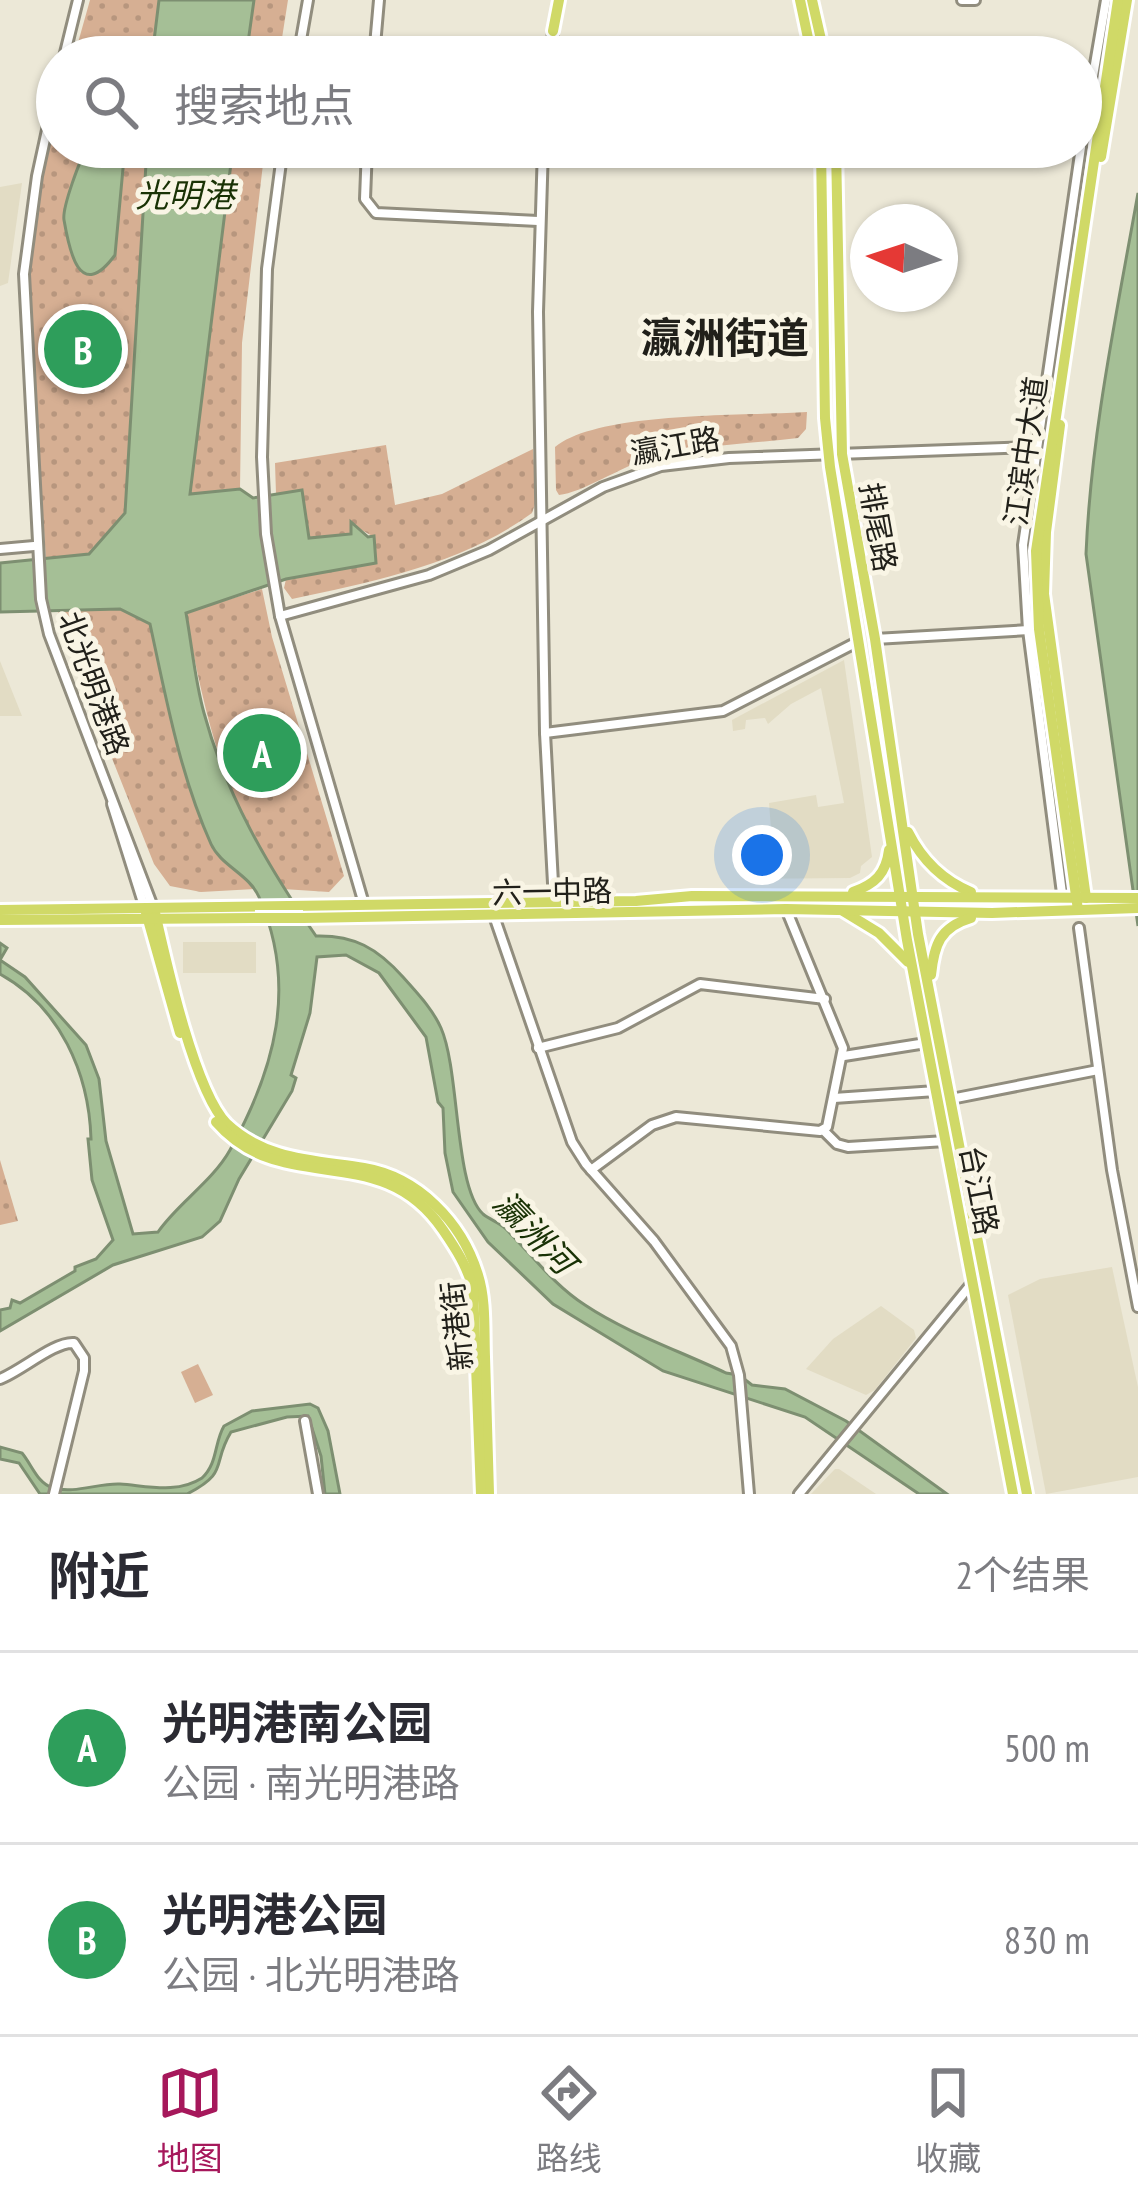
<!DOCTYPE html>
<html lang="zh">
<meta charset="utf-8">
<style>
:root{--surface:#fff;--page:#f2f2f3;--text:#2b2b33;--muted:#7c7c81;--line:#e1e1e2;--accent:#a6185b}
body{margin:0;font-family:"PT Sans Narrow","Noto Sans SC",sans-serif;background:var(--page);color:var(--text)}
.compass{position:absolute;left:850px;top:204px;width:108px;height:108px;border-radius:50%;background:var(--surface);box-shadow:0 3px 9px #0004;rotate:273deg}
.you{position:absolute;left:762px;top:855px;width:42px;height:42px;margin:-30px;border:9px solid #fff;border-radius:50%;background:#1a73e8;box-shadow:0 0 0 18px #1a73e833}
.badge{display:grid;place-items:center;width:78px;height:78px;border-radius:50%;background:var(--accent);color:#fff;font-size:39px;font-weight:700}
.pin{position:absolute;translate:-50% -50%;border:6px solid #fff;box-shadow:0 3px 12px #0006}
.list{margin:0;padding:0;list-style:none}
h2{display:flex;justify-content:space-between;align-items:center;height:156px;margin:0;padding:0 48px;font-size:51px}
h2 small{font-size:39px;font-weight:400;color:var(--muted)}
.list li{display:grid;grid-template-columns:78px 1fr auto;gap:36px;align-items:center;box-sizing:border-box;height:192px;padding:0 48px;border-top:3px solid var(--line)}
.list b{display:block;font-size:45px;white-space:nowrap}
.list p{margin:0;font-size:39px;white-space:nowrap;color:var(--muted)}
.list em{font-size:39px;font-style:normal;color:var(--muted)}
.icon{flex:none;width:66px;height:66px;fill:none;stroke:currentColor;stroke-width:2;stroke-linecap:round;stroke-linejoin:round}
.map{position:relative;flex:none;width:1138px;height:1494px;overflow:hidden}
.search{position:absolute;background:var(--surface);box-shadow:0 3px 9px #0004;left:36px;right:36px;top:36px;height:132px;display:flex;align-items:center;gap:30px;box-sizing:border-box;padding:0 42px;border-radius:66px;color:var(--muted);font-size:45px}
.sheet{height:540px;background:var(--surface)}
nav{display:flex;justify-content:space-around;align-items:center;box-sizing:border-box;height:168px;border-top:3px solid var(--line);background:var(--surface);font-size:33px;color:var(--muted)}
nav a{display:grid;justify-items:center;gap:6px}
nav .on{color:var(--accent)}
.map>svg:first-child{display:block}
.built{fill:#e2dcc4}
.green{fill:#d6af93}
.park{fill:url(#park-dots)}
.water{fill:#a5bf96;stroke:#7d8f71;stroke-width:3}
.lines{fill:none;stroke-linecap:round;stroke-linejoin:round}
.minor-casing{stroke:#918d7e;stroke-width:14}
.major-casing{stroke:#fff;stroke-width:16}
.minor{stroke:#fff;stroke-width:8}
.major{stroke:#d0d967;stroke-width:10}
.major-bridge-casing{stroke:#fff;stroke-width:16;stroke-linecap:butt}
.major-bridge{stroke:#d0d967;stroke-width:10}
.labels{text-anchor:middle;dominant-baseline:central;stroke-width:10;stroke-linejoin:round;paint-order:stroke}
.street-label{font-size:30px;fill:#21201a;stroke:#f9f5e5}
.water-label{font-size:33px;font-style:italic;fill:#193205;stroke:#f9f5e5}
.district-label{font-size:42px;font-weight:bold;fill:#21201a;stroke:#f9f5e5}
</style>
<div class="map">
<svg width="1138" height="1494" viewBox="0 0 1138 1494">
<defs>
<pattern id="park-dots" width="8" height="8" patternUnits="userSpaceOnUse" patternTransform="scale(3)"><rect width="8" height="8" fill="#d6af93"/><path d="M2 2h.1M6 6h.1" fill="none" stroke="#b7967e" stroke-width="1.8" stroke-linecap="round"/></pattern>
</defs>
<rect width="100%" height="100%" fill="#ece8d7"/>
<g class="built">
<path d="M22 183 8 283 0 286V187Z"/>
<path d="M844 660 872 857 861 866 860 873 850 878 747 879 741 845 772 842 769 803 816 795 818 807 844 803 821 688 791 704 768 724 765 718 746 720 745 729 733 731 732 720Z"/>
<path d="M0 661 22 716H0Z"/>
<rect x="183" y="942" width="73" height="31"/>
<path d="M1112 1267 1138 1387V1477L1046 1494 1008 1295 1040 1279Z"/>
<path d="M881 1306 914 1330 916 1338 875 1390 866 1395 806 1369 833 1339Z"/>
<path d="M835 1469H839L876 1494H811Z"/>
</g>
<path class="green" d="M198 1364 213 1395 195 1403 181 1372Z"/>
<g class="park">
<path d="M90 0H159L152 57H74Z"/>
<path d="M254 0H288L279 57H246Z"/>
<path d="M57 115V147H147L125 513 90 554 46 559 28 296 44 159Z"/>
<path d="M233 147H265L242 343 240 489 190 495Z"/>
<path d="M807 412 806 429 798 438C748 444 695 445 647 459 621 467 581 493 559 495L556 490 555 447C598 411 747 416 807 412Z"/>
<path d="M386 445 395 505 442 494 533 449 536 501 532 513C462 564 375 581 292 599L284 588 286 579 376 563 374 537 351 524 352 534 309 538 302 491 276 494 275 463Z"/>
<path d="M262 589 272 637 344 876 329 892 283 889C226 806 203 711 186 613Z"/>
<path d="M67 608 121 609 150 624 173 727 213 850 255 889 201 892 170 886 154 864 61 630 58 610Z"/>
<path d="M0 1160 18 1221 0 1225Z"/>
</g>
<g class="water">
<path d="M159 0H254L246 57H152Z"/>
<path d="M88 147H125L115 255C79 304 69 249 64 220 62 208 80 158 88 147Z"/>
<path d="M147 147H233L190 494 240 489 253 498 302 490 309 538 351 534V522L368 537 374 536 376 563 286 579 186 613C192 646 195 681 204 713 226 795 268 867 316 936 354 935 377 948 403 977 417 993 432 1008 441 1028 460 1071 454 1187 483 1214 490 1220 499 1222 506 1229 532 1255 554 1285 585 1305 627 1333 680 1351 726 1373L739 1375 752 1385 785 1389 846 1421 947 1494H919L805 1417 663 1371 553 1304 488 1242 453 1192 445 1153 443 1108 438 1102 426 1037 379 973 346 955 317 957 310 1013 291 1075 296 1078 292 1091 239 1179 220 1221 202 1237 113 1265 0 1331V1310L10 1308 12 1300 20 1303 75 1271V1267L96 1259 113 1240 92 1180 88 1139H91C89 1073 60 1007 0 974V943L7 948 0 960 25 977 86 1045 99 1079 106 1141 133 1234 158 1232C178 1203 212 1182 230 1150 275 1069 298 986 259 897 249 874 221 866 211 844 180 775 166 698 150 624L120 609 0 612V563L89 554 125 513Z"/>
<path d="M1138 193V926L1086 554C1091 433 1117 312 1138 193Z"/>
<path d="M310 1404 318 1408 328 1431 340 1494H325L321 1456 308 1416 287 1417 231 1432C211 1465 230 1472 187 1494H40L19 1463 0 1459V1447L22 1453C32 1465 37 1483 53 1488 75 1494 98 1483 120 1484 148 1486 177 1494 202 1478 218 1463 214 1443 224 1426L252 1411Z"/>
</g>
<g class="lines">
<g class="minor-casing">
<g id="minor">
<path d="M962 0H975"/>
<path d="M64 57 78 0"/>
<path d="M298 57 308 0"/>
<path d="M374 57 379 0"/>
<path d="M551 57 553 31"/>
<path d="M57 84 37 176 24 274 41 599 49 634 153 907"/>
<path d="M1081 146 1106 0"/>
<path d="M283 147 267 269 262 457 266 534 280 616 364 904"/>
<path d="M367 147 365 199 376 213 538 221"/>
<path d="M543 147 538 312 545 733 554 902"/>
<path d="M0 549 34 546"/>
<path d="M280 616 429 575 489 550 603 487 661 466 729 458 1035 447"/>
<path d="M875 639 1029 630"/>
<path d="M545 733 723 711 859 641"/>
<path d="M112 804 145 909"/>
<path d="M1063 901 1028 630 1023 545 1081 147"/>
<path d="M494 916 572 1142 586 1164 654 1241 731 1346 739 1375 749 1494"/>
<path d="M1079 928 1112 1170 1138 1307"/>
<path d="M538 1048 618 1028 700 984 825 999"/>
<path d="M844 1056 926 1043"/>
<path d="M834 1098 936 1091"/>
<path d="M951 1099 1098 1070"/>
<path d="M823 1130 837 1144 848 1147 946 1141"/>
<path d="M591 1170 652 1125 676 1117 820 1131 827 1127 843 1048 786 909"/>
<path d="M0 1379C21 1371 55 1341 74 1343L84 1358V1371L54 1494"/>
<path d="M305 1421 318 1494"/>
<path d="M799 1494 973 1282"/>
</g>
</g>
<g class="major-casing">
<g id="major">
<path d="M800 0 812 57"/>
<path d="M812 0 825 57"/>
<path d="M553 31 559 0"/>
<path d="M821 147 825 418 830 467 907 940 1013 1494"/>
<path d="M836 147 842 454 875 639 918 934 1027 1494"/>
<path d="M1101 157 1127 0"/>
<path d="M1060 425 1046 532 1044 594 1086 898"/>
<path d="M908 832C922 860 942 880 971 892"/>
<path d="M853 892C875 884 886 874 889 850"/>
<path d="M154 908C165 957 194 1091 227 1124 265 1160 315 1160 364 1168 418 1177 462 1222 478 1275 486 1300 484 1330 485 1357 486 1402 488 1448 489 1494"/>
<path d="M145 909 180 1033"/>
<path d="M0 910 636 901 692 896 1138 898"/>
<path d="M1078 910 1039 629 1036 551 1118 0"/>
<path d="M843 911 879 933 908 962"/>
<path d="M303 918 786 909 992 913 1138 908"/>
<path d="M0 920 255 918"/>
<path d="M931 975C934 945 940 927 971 918"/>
<path d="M216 1122C284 1200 380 1137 443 1230 456 1249 467 1266 473 1288L481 1494"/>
</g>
</g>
<use href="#minor" class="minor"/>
<use href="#major" class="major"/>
<g class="major-bridge-casing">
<path id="major-bridge" d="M255 918H303"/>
</g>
<use href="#major-bridge" class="major-bridge"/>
</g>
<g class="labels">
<g class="street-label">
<text transform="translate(675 445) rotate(-10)">瀛江路</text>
<text transform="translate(1025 451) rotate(-82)">江滨中大道</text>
<text transform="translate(879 527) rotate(80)">排尾路</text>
<text transform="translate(95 683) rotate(70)">北光明港路</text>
<text transform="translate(552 891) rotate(-1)">六一中路</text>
<text transform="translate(980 1190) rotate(79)">台江路</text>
<text transform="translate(456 1326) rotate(-96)">新港街</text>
</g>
<g class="water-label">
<text x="185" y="194">光明港</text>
<text transform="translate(535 1232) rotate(46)">瀛洲河</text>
</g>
<g class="district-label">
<text x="725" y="337">瀛洲街道</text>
</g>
</g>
</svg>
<svg class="compass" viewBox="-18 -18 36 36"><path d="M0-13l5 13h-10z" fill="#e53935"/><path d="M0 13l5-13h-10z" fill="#7c7c81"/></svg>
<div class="you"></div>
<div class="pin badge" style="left:262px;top:753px;background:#2e9e5b">A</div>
<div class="pin badge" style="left:83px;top:349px;background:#2e9e5b">B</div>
<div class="search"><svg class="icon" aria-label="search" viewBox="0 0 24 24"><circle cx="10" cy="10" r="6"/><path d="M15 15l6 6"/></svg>搜索地点</div>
</div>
<section class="sheet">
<h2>附近<small>2个结果</small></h2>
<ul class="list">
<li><span class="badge" style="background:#2e9e5b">A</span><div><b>光明港南公园</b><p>公园 · 南光明港路</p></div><em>500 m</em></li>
<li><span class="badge" style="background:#2e9e5b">B</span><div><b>光明港公园</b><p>公园 · 北光明港路</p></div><em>830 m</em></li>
</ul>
</section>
<nav>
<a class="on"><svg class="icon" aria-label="map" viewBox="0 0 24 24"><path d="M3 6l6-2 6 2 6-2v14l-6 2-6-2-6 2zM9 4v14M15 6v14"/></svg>地图</a>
<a><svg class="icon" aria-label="directions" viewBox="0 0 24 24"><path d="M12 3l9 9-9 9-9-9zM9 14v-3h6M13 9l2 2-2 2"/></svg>路线</a>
<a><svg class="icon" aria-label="saved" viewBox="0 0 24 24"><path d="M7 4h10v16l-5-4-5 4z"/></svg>收藏</a>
</nav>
